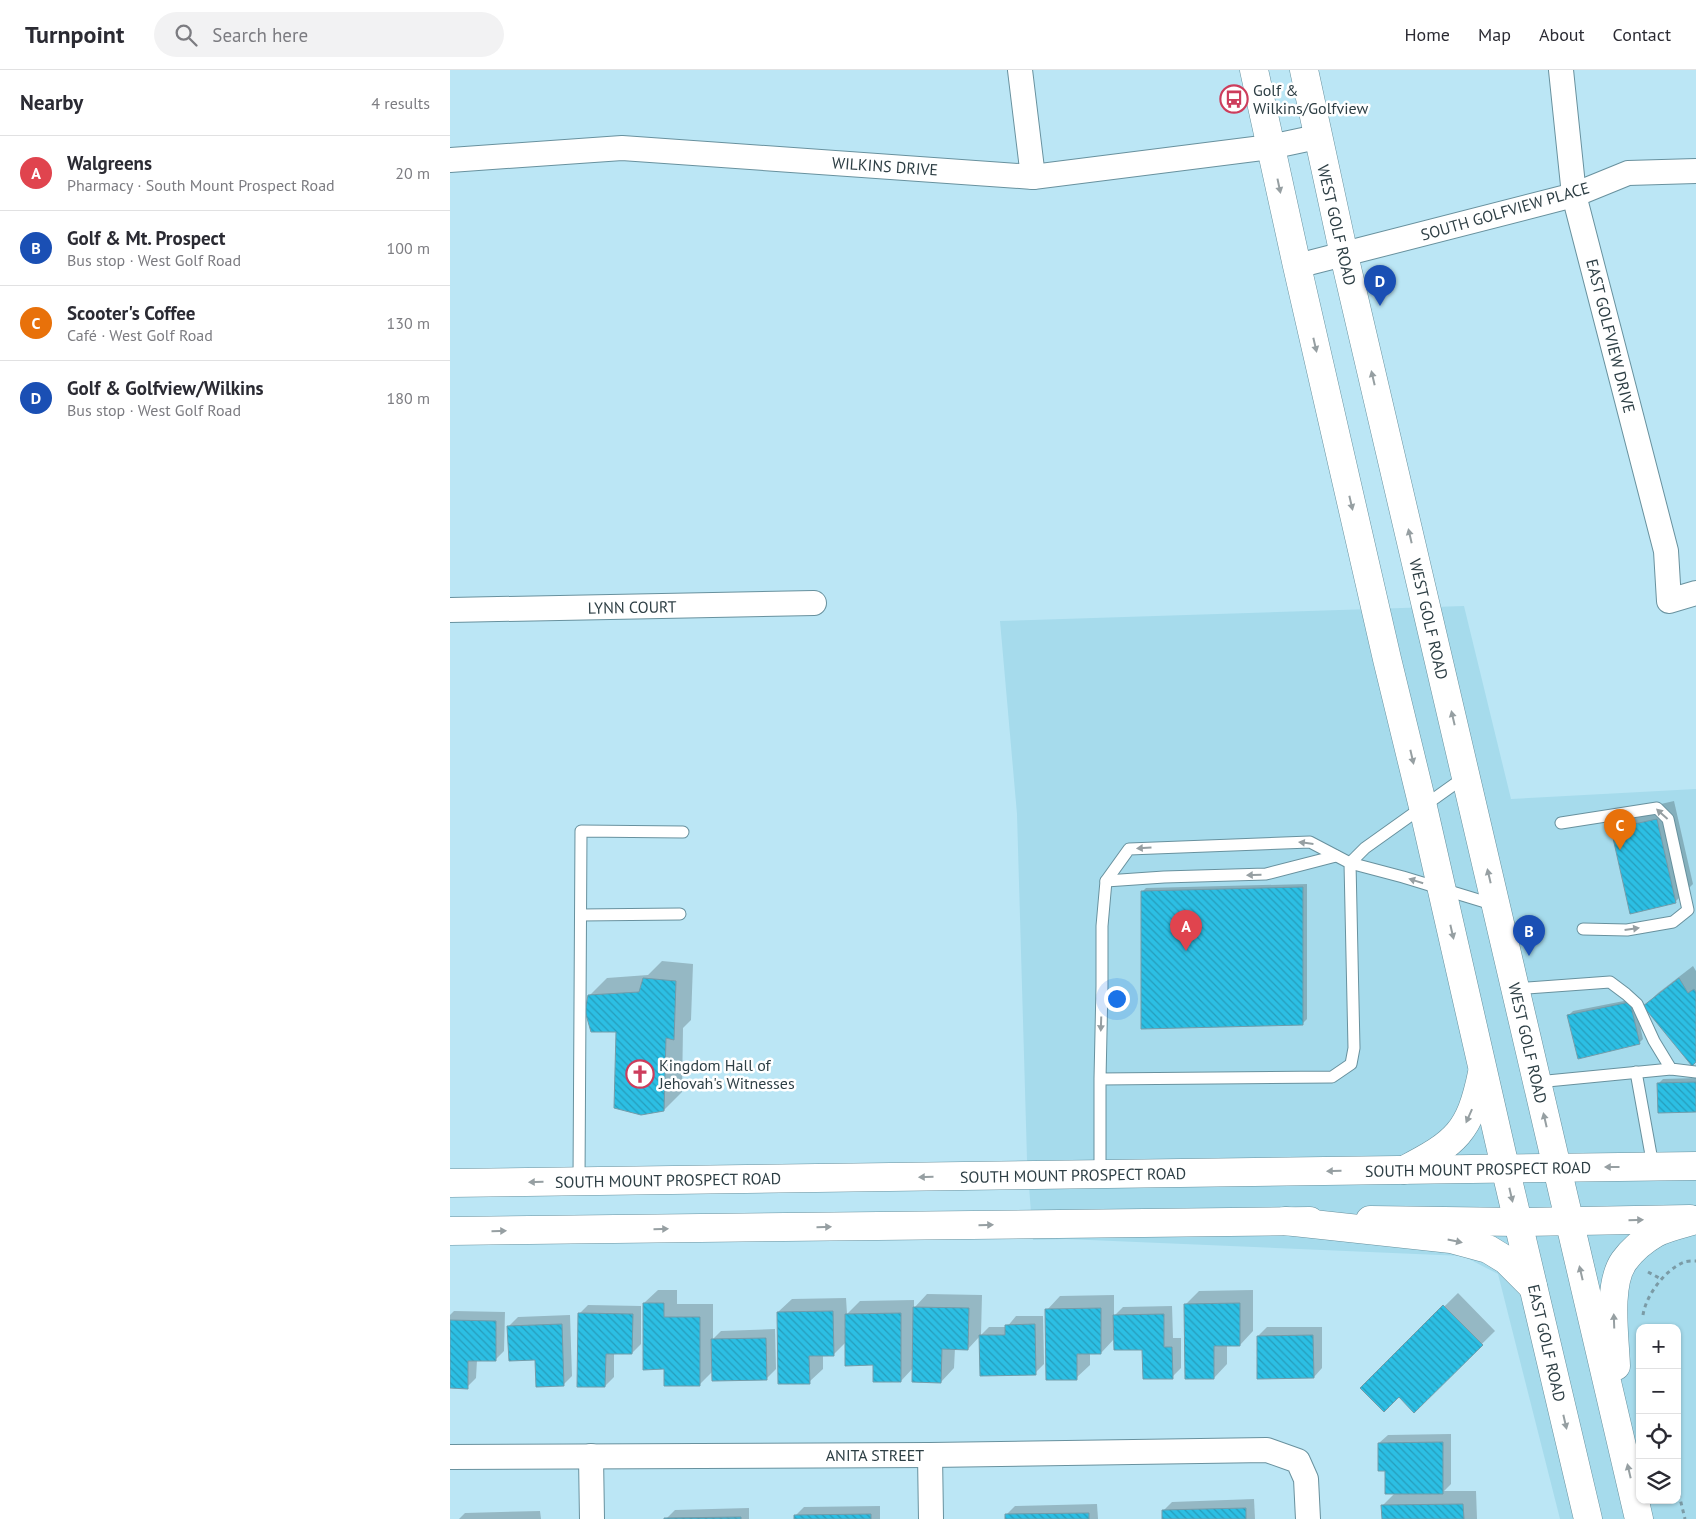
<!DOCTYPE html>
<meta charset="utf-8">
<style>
:root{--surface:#fff;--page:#f2f2f3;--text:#2b2b33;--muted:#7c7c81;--line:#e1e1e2;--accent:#cd3d5c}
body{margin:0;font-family:"PT Sans",sans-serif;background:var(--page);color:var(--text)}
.controls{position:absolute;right:15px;bottom:15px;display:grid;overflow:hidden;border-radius:10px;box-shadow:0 1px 4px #0004}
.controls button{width:45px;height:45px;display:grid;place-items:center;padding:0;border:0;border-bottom:1px solid var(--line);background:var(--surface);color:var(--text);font:25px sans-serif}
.you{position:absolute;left:666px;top:928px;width:18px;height:18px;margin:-12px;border:4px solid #fff;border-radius:50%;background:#1a73e8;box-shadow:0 0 0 8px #1a73e833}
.badge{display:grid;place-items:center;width:32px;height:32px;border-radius:50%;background:var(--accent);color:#fff;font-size:16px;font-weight:700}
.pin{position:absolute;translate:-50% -41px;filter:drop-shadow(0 1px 2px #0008)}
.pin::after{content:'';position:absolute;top:26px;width:18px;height:15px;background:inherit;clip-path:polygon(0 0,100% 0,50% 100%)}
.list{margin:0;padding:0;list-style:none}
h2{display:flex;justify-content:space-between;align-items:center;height:65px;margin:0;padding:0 20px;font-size:21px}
h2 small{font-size:16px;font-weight:400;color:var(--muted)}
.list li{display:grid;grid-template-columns:32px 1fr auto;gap:15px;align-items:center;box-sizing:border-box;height:75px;padding:0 20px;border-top:1px solid var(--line)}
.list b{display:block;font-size:19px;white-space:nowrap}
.list p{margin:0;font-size:16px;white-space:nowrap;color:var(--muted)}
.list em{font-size:16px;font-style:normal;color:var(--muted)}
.icon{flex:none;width:28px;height:28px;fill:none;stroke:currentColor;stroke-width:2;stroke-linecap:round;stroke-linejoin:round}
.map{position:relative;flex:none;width:1246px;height:1449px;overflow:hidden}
header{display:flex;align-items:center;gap:30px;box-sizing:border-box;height:70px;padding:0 25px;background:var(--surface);border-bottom:1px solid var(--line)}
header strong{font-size:24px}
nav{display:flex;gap:28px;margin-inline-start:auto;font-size:18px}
.search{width:350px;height:45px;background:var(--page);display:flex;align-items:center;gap:12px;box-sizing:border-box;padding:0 18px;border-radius:28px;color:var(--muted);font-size:19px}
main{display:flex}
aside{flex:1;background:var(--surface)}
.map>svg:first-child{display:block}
.built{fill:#a6dbec;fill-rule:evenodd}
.shadow{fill:#0003}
.building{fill:url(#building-back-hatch);stroke:#739caa}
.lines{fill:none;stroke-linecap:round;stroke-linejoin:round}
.lane-casing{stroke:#68919e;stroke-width:13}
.street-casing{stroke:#68919e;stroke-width:26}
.secondary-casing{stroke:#68919e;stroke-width:29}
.primary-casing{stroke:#68919e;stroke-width:29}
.path{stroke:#7b9ba6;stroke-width:3;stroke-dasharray:4 4;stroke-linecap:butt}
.lane{stroke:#fff;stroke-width:11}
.street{stroke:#fff;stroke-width:24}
.secondary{stroke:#fff;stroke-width:28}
.primary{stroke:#fff;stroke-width:28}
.oneway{fill:#969fa2}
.labels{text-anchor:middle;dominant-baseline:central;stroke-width:5;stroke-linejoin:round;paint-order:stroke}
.poi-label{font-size:16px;fill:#2e3f45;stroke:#fff;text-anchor:start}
.street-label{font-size:16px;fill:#2e3f45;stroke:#fff}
</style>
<header>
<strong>Turnpoint</strong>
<div class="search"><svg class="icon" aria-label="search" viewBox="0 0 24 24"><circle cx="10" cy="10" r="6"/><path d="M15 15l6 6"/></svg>Search here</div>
<nav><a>Home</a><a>Map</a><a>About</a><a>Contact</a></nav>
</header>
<main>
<aside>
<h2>Nearby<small>4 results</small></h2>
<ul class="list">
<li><span class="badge" style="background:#e0444e">A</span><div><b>Walgreens</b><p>Pharmacy · South Mount Prospect Road</p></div><em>20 m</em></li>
<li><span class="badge" style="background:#1a4fb4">B</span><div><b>Golf &amp; Mt. Prospect</b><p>Bus stop · West Golf Road</p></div><em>100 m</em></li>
<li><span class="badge" style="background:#e8710a">C</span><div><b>Scooter's Coffee</b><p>Café · West Golf Road</p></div><em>130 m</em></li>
<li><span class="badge" style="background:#1a4fb4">D</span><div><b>Golf &amp; Golfview/Wilkins</b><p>Bus stop · West Golf Road</p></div><em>180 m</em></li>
</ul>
</aside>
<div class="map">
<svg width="1246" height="1449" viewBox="0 0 1246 1449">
<defs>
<pattern id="building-back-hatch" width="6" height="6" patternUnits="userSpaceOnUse" patternTransform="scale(1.25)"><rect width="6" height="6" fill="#2cbfe4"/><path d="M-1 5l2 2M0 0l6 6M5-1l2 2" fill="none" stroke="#269dbb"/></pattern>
</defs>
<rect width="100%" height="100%" fill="#bbe6f5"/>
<path class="built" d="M1014 536 1061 729 1246 719V1449H1110L1048 1204 1013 1186 616 1169 583 1170 577 1089 567 744 550 551ZM1190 1258H1227V1430H1190Z"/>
<g class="shadow">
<path d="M1224 731 1243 814 1225 832 1162 759 1180 741Z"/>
<path d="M857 814V949L853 953 692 822 696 818Z"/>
<path d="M212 891 243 894 241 950 233 958 232 1022 214 1040 167 961 139 926 157 908 198 905Z"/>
<path d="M1243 896 1246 901V990L1194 936 1208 923Z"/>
<path d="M1184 929 1193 969 1189 973 1119 945 1123 941Z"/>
<path d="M1246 1008V1040L1209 1013 1213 1009Z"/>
<path d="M208 1220H227V1234H263V1269L271 1261 325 1259 326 1299 317 1308 263 1301 249 1315 215 1298 194 1233Z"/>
<path d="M803 1220V1261L790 1275H777V1294L764 1308 735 1235 749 1221Z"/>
<path d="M1008 1223 1045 1261 964 1341 949 1326 912 1318Z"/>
<path d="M477 1224 532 1225 531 1265 539 1257H557L566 1246H593L594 1294 585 1303 530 1266 518 1279 505 1278 504 1298 491 1312 463 1298 451 1311 424 1294 396 1272 383 1285H373V1299L359 1312 328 1242 342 1229 396 1228 397 1244 410 1231 464 1230V1238Z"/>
<path d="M664 1225V1246L673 1237 722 1236 723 1268H731V1298L722 1307 693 1278 665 1268 651 1283H640V1295L626 1308 597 1240 610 1226Z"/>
<path d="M138 1235 191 1236V1274L182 1283H164V1307L155 1316 129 1244Z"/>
<path d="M4 1241 55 1242 54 1281 45 1290H27L26 1308 17 1317H0V1245Z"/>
<path d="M120 1245 122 1306 113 1315 87 1289 59 1256 68 1247Z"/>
<path d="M817 1257H872V1298L864 1307 808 1266Z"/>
<path d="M1001 1364V1414L994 1421H1026L1027 1449H933L932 1436 945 1423 936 1400 929 1373 938 1365Z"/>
<path d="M804 1429 805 1449H713V1441L722 1432Z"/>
<path d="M647 1434 648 1449H556V1445L565 1436Z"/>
<path d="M430 1436V1449H346L345 1446 354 1437Z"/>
<path d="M299 1438V1449H216L225 1440Z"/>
<path d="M90 1441 91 1449H9L15 1443Z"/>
</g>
<g class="building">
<path d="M1207 749 1226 833 1180 844 1161 759Z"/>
<path d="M853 817V955L691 959V821Z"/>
<path d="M193 908 226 911 224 970 216 968 214 1041 191 1045 164 1038 166 962H141L135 941 138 925 189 922Z"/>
<path d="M1229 908 1238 923 1244 919 1246 922V992L1242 996 1193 936Z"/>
<path d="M1180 932 1190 974 1128 989 1117 945Z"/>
<path d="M1246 1012V1042L1208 1043 1207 1013Z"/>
<path d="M193 1233H214V1247H250V1316H214V1299L193 1300Z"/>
<path d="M790 1233V1276H764V1309H735L734 1234Z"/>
<path d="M993 1235 1033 1275 964 1343 949 1327 934 1342 910 1318Z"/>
<path d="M463 1237 519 1238 518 1280 492 1279 491 1313 462 1312Z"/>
<path d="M651 1238V1284H627V1310H596L595 1239Z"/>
<path d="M383 1241 384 1286H359L360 1314H328L327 1242Z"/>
<path d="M128 1243 183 1244 182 1284H156L155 1317H127Z"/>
<path d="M451 1243V1312H423V1295L395 1296V1244Z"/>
<path d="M714 1244V1277H722L723 1309H693L692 1280H664L663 1245Z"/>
<path d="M0 1250 46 1251V1291H18V1319L0 1318Z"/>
<path d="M112 1254 114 1316 86 1317 85 1290 59 1291 57 1256Z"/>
<path d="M585 1254 586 1305 530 1306 529 1265H555V1255Z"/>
<path d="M863 1265 864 1308 807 1309V1266Z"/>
<path d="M316 1268 317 1310 262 1311 261 1269Z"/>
<path d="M993 1372V1424H935V1401H928V1373Z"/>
<path d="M1013 1434 1014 1449H932L931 1435Z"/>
<path d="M796 1438V1449H712V1440Z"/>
<path d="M639 1443V1449H555V1444Z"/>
<path d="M421 1444V1449H344V1445Z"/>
<path d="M291 1447V1449H214V1448Z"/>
</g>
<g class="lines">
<g class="lane-casing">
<g id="lane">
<path d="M1016 706 915 778 900 793 953 807 1045 835"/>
<path d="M1111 753 1207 738 1218 749 1238 840 1223 852 1177 860 1133 859"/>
<path d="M656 811 714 807 816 804 886 786"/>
<path d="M131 845 230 844"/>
<path d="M1065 919 1160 912 1176 924 1187 934 1204 971 1221 999 1246 1002"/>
<path d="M1186 1002 1203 1096"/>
<path d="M650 1009 652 916V856L656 811 679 779 860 772 900 793 904 978 901 994 882 1007 650 1009V1105"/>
<path d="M1087 1012 1221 999"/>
<path d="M129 1111 131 761 233 762"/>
</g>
</g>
<g class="street-casing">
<g id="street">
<path d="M570 0 583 107"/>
<path d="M1111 0 1124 125 1216 481 1219 531 1246 523"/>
<path d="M0 90 172 78 583 107 820 77 867 67"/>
<path d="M847 196 1124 125 1178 103 1246 101"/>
<path d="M0 540 364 533"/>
<path d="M480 1385 481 1449"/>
<path d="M141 1386 142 1449"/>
<path d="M0 1387 480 1385 817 1380 848 1391 856 1409 858 1449"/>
</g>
</g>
<g class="secondary-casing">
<g id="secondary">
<path d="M0 1113 1246 1096"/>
<path d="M920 1150 1068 1152 1240 1149"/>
<path d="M0 1161 860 1151"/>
</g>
</g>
<g class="primary-casing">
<g id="primary">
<path d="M804 0 847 196 937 589 973 737 1055 1097 1138 1449"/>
<path d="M854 0 894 185 1189 1449"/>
<path d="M954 1100C1006 1073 1020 1062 1032 1003"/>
<path d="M835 1151 1001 1169 1038 1179 1056 1190 1083 1217"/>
<path d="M1166 1296C1165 1267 1157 1215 1174 1191 1182 1180 1194 1170 1206 1163 1218 1157 1233 1154 1246 1150"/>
</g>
</g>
<g class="path">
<path d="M1198 1202 1211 1209"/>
<path d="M1193 1245C1196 1225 1215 1200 1234 1192 1237 1191 1242 1191 1246 1191"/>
<path d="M1227 1416 1235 1449"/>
</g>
<use href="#lane" class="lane"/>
<use href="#street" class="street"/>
<use href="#secondary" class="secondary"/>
<use href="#primary" class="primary"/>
</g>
<defs><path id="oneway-solid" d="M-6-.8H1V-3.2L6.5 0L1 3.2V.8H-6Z" transform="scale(1.25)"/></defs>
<g class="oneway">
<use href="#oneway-solid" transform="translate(829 116) rotate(78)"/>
<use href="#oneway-solid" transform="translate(865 275) rotate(77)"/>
<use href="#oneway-solid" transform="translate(923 308) rotate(-103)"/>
<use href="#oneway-solid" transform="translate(901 433) rotate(77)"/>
<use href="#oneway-solid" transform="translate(960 466) rotate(-103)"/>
<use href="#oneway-solid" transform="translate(1003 648) rotate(-103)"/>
<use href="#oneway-solid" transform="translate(962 687) rotate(77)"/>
<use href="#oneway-solid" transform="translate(1212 744) rotate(-138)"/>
<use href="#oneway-solid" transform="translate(856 773) rotate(-173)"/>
<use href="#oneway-solid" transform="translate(694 778) rotate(177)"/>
<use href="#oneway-solid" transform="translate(804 805) rotate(178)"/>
<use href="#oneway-solid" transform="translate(1039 806) rotate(-103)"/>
<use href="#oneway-solid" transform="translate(966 811) rotate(-163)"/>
<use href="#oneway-solid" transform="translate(1182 859) rotate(-8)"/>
<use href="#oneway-solid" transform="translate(1002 862) rotate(77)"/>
<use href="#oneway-solid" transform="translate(651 954) rotate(92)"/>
<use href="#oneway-solid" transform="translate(1019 1046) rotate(114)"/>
<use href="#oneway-solid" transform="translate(1095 1050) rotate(-103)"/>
<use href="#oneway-solid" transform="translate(1162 1097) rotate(180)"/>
<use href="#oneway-solid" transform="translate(884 1101) rotate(179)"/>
<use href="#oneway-solid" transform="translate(476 1107) rotate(179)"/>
<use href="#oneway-solid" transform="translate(86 1112) rotate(179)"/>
<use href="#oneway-solid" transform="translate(1061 1125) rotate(77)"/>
<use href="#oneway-solid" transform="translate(1186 1150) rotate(-1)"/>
<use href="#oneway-solid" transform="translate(536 1155) rotate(-1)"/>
<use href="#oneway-solid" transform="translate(374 1157) rotate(-1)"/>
<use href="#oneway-solid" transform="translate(211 1159) rotate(-1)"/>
<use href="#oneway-solid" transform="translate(49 1161) rotate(-1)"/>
<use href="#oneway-solid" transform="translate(1005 1171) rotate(12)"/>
<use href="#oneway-solid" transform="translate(1131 1203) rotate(-103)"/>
<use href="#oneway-solid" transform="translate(1164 1251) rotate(-92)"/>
<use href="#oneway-solid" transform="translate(1115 1352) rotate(77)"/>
<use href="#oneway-solid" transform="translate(1179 1401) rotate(-103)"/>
</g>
<defs>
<g id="bus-ring" transform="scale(1.4375)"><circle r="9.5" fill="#fff" stroke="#cd3d5c" stroke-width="1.5"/><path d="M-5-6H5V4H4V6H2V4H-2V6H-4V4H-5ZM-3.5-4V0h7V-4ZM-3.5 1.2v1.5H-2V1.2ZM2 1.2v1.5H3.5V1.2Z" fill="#cd3d5c"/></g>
<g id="church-ring" transform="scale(1.4375)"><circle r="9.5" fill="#fff" stroke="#cd3d5c" stroke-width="1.5"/><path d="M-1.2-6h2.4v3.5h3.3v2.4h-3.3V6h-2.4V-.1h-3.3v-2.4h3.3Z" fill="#cd3d5c"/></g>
</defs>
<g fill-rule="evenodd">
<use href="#bus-ring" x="784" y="29"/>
<use href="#church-ring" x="190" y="1004"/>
</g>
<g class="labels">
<g class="poi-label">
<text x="803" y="20">Golf &amp;<tspan x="803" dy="18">Wilkins/Golfview</tspan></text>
<text x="209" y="995">Kingdom Hall of<tspan x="209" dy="18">Jehovah's Witnesses</tspan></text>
</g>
<g class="street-label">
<text transform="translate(435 96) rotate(4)">WILKINS DRIVE</text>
<text transform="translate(1055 141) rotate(-16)">SOUTH GOLFVIEW PLACE</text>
<text transform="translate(887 155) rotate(77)">WEST GOLF ROAD</text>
<text transform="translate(1161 266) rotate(76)">EAST GOLFVIEW DRIVE</text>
<text transform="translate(182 537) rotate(-1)">LYNN COURT</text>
<text transform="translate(979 549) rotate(77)">WEST GOLF ROAD</text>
<text transform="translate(1078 973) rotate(77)">WEST GOLF ROAD</text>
<text transform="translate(1028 1099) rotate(-1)">SOUTH MOUNT PROSPECT ROAD</text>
<text transform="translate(623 1105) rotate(-1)">SOUTH MOUNT PROSPECT ROAD</text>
<text transform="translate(218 1110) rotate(-1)">SOUTH MOUNT PROSPECT ROAD</text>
<text transform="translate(1097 1273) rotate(77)">EAST GOLF ROAD</text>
<text x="425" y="1385">ANITA STREET</text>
</g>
</g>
</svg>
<div class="controls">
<button>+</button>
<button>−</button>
<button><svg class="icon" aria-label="locate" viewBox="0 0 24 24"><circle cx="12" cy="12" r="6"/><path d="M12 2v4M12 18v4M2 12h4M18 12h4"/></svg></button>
<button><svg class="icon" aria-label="layers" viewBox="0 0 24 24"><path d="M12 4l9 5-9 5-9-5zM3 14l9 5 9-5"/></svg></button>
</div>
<div class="you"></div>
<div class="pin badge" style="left:736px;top:881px;background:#e0444e">A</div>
<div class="pin badge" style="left:1079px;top:886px;background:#1a4fb4">B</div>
<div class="pin badge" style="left:1170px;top:780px;background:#e8710a">C</div>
<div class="pin badge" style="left:930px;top:236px;background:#1a4fb4">D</div>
</div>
</main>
